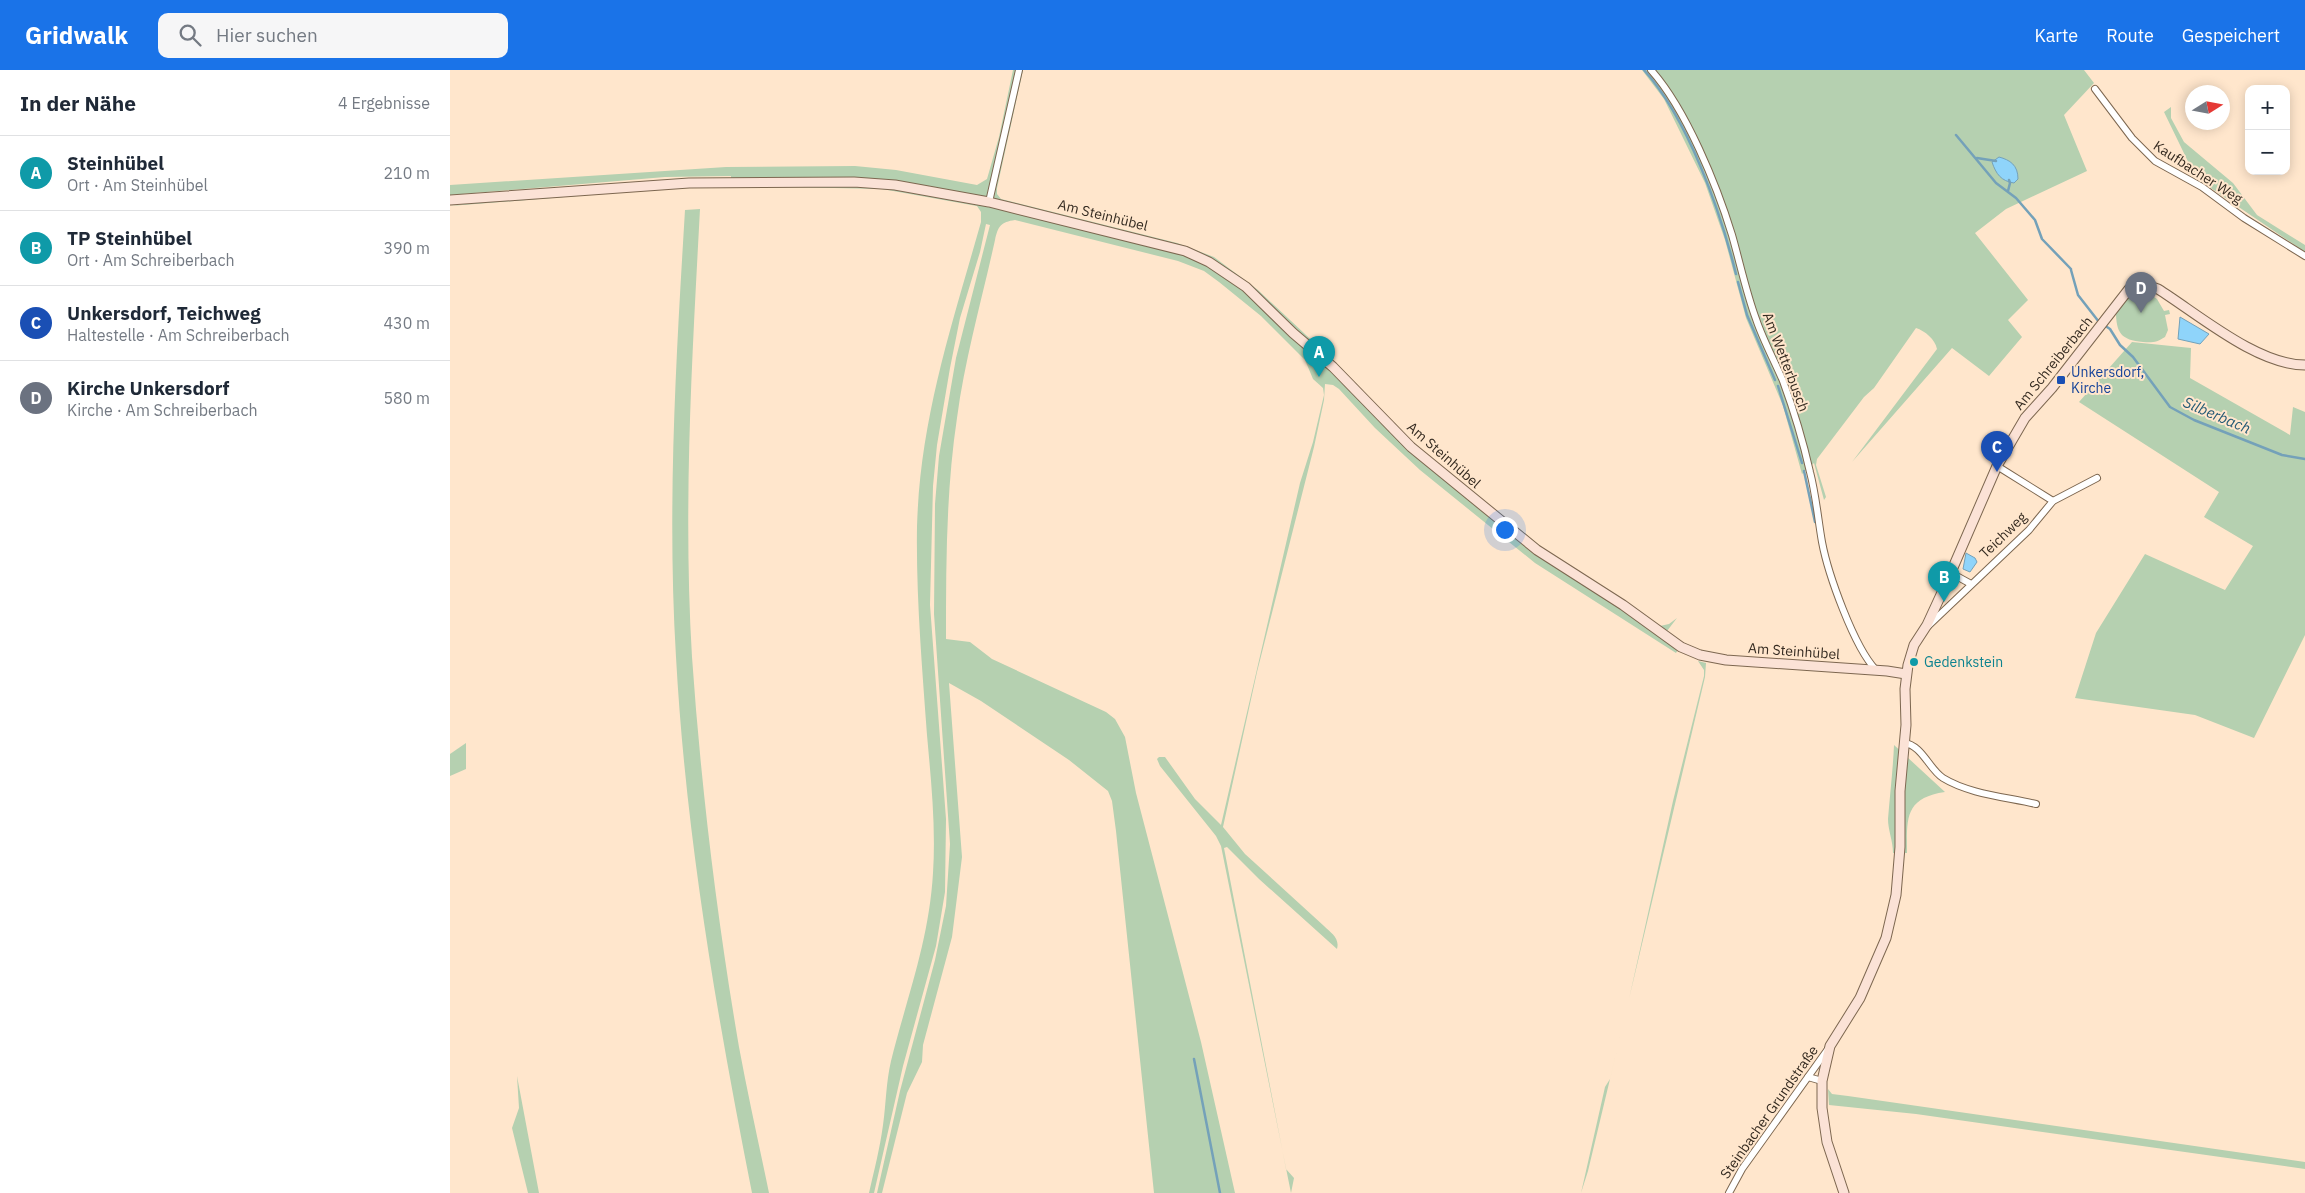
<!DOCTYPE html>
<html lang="de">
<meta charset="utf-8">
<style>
:root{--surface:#fff;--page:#f6f6f7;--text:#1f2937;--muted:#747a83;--line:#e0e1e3;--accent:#1a73e8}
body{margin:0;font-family:"IBM Plex Sans",sans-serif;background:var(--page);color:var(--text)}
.controls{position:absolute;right:15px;top:15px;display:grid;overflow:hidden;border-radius:10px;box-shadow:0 2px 12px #0003}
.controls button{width:45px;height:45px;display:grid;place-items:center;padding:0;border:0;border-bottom:1px solid var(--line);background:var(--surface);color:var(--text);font:25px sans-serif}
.compass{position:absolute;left:1735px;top:15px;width:45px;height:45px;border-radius:50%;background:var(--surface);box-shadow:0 2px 12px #0003;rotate:79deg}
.you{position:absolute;left:1054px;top:459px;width:18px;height:18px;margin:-12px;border:4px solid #fff;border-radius:50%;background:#1a73e8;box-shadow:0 0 0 8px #1a73e833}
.badge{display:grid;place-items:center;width:32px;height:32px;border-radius:50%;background:var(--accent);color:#fff;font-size:16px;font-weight:700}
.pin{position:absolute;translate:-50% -41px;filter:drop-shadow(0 1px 2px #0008)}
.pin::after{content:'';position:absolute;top:26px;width:18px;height:15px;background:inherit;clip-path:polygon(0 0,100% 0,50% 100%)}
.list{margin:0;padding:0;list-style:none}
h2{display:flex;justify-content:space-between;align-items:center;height:65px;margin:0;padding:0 20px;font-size:21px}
h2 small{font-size:16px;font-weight:400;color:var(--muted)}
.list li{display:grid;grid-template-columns:32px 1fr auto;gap:15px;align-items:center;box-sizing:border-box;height:75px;padding:0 20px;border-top:1px solid var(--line)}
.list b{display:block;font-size:19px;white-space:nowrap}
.list p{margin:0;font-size:16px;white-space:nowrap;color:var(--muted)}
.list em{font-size:16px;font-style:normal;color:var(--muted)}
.icon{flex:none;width:28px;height:28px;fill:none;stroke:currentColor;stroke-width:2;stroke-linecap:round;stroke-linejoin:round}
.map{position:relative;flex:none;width:1855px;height:1123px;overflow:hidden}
header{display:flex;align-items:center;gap:30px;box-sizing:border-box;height:70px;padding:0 25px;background:var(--accent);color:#fff}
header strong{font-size:24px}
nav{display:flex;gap:28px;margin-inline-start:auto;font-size:18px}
.search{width:350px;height:45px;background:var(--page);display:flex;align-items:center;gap:12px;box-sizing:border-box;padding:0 18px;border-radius:10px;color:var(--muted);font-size:19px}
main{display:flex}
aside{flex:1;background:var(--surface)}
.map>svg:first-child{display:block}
.green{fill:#b5d0b0}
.water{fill:#8fd4fa;stroke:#74a1b9}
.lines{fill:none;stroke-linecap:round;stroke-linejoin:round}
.stream{stroke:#74a1b9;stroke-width:2.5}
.street-casing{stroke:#7d6750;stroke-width:8}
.secondary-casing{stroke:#7d6750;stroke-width:11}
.street{stroke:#fff;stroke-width:6}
.secondary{stroke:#fbe2d6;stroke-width:9}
.transit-dot{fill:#1a4fb4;stroke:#ffe6cc;stroke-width:2}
.culture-dot{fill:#0f9aa8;stroke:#ffe6cc;stroke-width:2}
.labels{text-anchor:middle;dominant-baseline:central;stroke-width:4;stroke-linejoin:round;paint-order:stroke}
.street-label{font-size:14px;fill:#352b21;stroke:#ffe6cc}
.transit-label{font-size:14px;fill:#164399;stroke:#ffe6cc;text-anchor:start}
.culture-label{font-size:14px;fill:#0d838f;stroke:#ffe6cc;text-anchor:start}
.water-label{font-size:15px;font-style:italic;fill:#265b76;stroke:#ffe6cc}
</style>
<header>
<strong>Gridwalk</strong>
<div class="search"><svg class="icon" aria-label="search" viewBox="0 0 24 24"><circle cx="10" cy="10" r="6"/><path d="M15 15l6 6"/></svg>Hier suchen</div>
<nav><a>Karte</a><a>Route</a><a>Gespeichert</a></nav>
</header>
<main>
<aside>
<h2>In der Nähe<small>4 Ergebnisse</small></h2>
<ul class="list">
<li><span class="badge" style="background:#0f9aa8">A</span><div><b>Steinhübel</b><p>Ort · Am Steinhübel</p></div><em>210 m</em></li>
<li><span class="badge" style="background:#0f9aa8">B</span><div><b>TP Steinhübel</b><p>Ort · Am Schreiberbach</p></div><em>390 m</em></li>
<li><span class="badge" style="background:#1a4fb4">C</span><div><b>Unkersdorf, Teichweg</b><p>Haltestelle · Am Schreiberbach</p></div><em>430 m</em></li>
<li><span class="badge" style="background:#6b7280">D</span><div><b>Kirche Unkersdorf</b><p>Kirche · Am Schreiberbach</p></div><em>580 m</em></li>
</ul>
</aside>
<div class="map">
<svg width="1855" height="1123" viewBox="0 0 1855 1123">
<rect width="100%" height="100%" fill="#ffe6cc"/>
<g class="green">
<path d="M563 0H573L547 118V124L551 129 727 173 764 187 808 220 888 295 956 367 1094 479 1210 556 1219 554 1227 548 1217 561 1232 573 1226 583 1085 493 970 400 925 358 889 319 883 315 875 314 874 330 864 377 807 602 773 757 795 784 874 856C881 863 890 868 887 879L809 809 777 777 774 778 836 1099 844 1108 841 1123 771 776 766 766 710 696 707 689 709 687H715L745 729 771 755 850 413 863 372 874 325 873 318 863 309 855 290 811 246 769 212 754 201 728 191 565 150C551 152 548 156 545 170 532 229 515 288 507 348 496 421 496 496 496 569L520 572 542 589 656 642 665 649 675 667 686 723 751 972 785 1123H704L666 761 662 731 658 721 619 690 531 631 499 613 512 787 502 867 473 975 472 992 457 1023 432 1123H427L450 1021 485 890 496 836 500 774 484 544 485 434 489 386 506 288 540 155 536 154 530 182 510 248 500 298 487 375 483 416 480 535 496 749 495 822 486 876 453 996 424 1123H419C424 1101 430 1078 433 1055 436 1034 436 1012 441 991 457 927 479 871 483 803 486 757 481 710 477 665 472 595 466 526 467 457 470 348 502 255 531 152V142L527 136 432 119 288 116 226 118 0 136 37 131 281 114V106L215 107 0 125V115L276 97 405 96 446 100 527 115 537 109 549 67Z"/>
<path d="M1192 0H1634L1644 13 1614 45 1637 101 1556 139 1525 163 1578 230 1558 250 1572 267 1539 306 1502 278 1402 392 1487 279C1485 269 1475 261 1466 258L1424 318 1414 327 1367 389 1366 395 1376 427 1374 430 1364 393 1352 404 1333 336 1296 248 1275 170 1255 113 1214 29Z"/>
<path d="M1721 37V48L1734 72 1783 113 1807 145 1855 175V182L1746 108 1714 42Z"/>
<path d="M250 139C242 289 233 437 242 587 251 717 267 848 289 977 298 1026 309 1074 319 1123H302C267 946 236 768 226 587 217 437 226 289 235 140Z"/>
<path d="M1695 221 1707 229 1714 241 1719 240 1720 244 1715 245 1718 260 1715 267C1707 272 1703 273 1693 272 1671 270 1666 263 1666 241 1674 231 1681 223 1695 221Z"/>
<path d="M1682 272 1741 278 1740 308 1840 365 1843 337 1855 342V565L1804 668 1745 645 1625 628 1646 563 1695 484 1775 520 1803 476 1754 447 1769 422 1629 332Z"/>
<path d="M1248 591 1256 593 1255 607 1179 929 1223 731 1254 606V600Z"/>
<path d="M16 673V699L0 706V684Z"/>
<path d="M1444 675 1495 722C1454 728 1457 749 1457 783H1443C1443 771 1438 760 1438 749 1440 724 1443 699 1444 675Z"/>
<path d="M1177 938 1138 1101 1131 1123 1155 1017 1160 1009Z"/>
<path d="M67 1006 89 1123H78L62 1058 69 1038Z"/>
<path d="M1378 1019 1382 1024 1398 1026 1855 1092V1099L1466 1044 1379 1035Z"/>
</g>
<g class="water">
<path d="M1549 87C1560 90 1568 95 1568 109L1564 113C1551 111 1546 104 1542 92Z"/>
<path d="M1730 247 1759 264 1750 274 1728 269Z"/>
<path d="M1516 483 1525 488 1527 492 1520 502 1513 499Z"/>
</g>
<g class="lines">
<g class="stream">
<path d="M1194 0C1238 49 1270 140 1286 204"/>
<path d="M1506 65 1546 113 1566 128 1585 150 1592 169 1621 199"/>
<path d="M1527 88 1546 91"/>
<path d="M1558 121 1560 113 1559 110"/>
<path d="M1621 200 1628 225 1649 252"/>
<path d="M1288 212 1297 245 1325 310"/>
<path d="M1654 255 1660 259 1670 275 1683 287 1720 337 1744 350 1832 385 1855 389"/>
<path d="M1328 316 1352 393"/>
<path d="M1354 401 1365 452"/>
<path d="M744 989 770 1123"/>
</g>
<g class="street-casing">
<g id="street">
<path d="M1201 0C1236 39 1267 116 1282 165 1290 193 1296 222 1306 249 1313 270 1324 290 1333 311 1344 341 1353 371 1360 402 1366 425 1368 449 1372 472 1378 504 1404 577 1426 600"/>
<path d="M1645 19 1682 68 1705 91 1752 117 1794 148 1855 186"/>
<path d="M539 132 569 0"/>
<path d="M1547 396 1603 431"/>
<path d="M1501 503 1521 514"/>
<path d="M1478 556 1579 460 1603 431 1647 408"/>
<path d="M1454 673C1472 675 1479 699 1493 708 1519 724 1556 727 1586 734"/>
<path d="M1358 1007 1372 1011"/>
<path d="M1279 1123 1292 1099 1378 979"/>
</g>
</g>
<g class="secondary-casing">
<g id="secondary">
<path d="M0 130 239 113 404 112 445 115 539 132 735 181 759 192 796 217 843 263 883 297 961 377 1087 480 1173 535 1231 577 1250 585 1276 590 1437 601 1456 604"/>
<path d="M1394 1123 1377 1072 1372 1038V1011L1380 976 1410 928 1436 868 1446 825 1450 777V721L1456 655 1455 619 1458 595 1464 575 1477 555 1495 516 1547 396 1575 348 1602 318 1679 219 1699 216 1708 219C1748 244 1807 295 1855 295"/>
</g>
</g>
<use href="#street" class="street"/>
<use href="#secondary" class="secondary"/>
</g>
<rect class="transit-dot" x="1606" y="305" width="10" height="10" rx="2.5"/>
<circle class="culture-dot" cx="1464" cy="592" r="5"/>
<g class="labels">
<g class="street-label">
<text transform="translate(1748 102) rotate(33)">Kaufbacher Weg</text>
<text transform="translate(653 145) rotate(14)">Am Steinhübel</text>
<text transform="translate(1336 292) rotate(69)">Am Wetterbusch</text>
<text transform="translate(1603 293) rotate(-51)">Am Schreiberbach</text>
<text transform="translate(994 385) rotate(41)">Am Steinhübel</text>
<text transform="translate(1553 465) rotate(-44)">Teichweg</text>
<text transform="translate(1344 581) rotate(4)">Am Steinhübel</text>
<text transform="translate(1319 1042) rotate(-55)">Steinbacher Grundstraße</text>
</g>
<g class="transit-label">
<text x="1621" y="302">Unkersdorf,<tspan x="1621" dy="16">Kirche</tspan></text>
</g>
<g class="culture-label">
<text x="1474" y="592">Gedenkstein</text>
</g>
<g class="water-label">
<text transform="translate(1767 345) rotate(23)">Silberbach</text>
</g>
</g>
</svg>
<div class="controls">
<button>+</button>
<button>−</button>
</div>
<svg class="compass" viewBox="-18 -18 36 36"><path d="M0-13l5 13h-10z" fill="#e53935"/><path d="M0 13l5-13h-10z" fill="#747a83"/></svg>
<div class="you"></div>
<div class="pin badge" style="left:869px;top:307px;background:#0f9aa8">A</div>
<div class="pin badge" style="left:1494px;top:532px;background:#0f9aa8">B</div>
<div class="pin badge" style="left:1547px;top:402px;background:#1a4fb4">C</div>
<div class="pin badge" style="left:1691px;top:243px;background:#6b7280">D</div>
</div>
</main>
